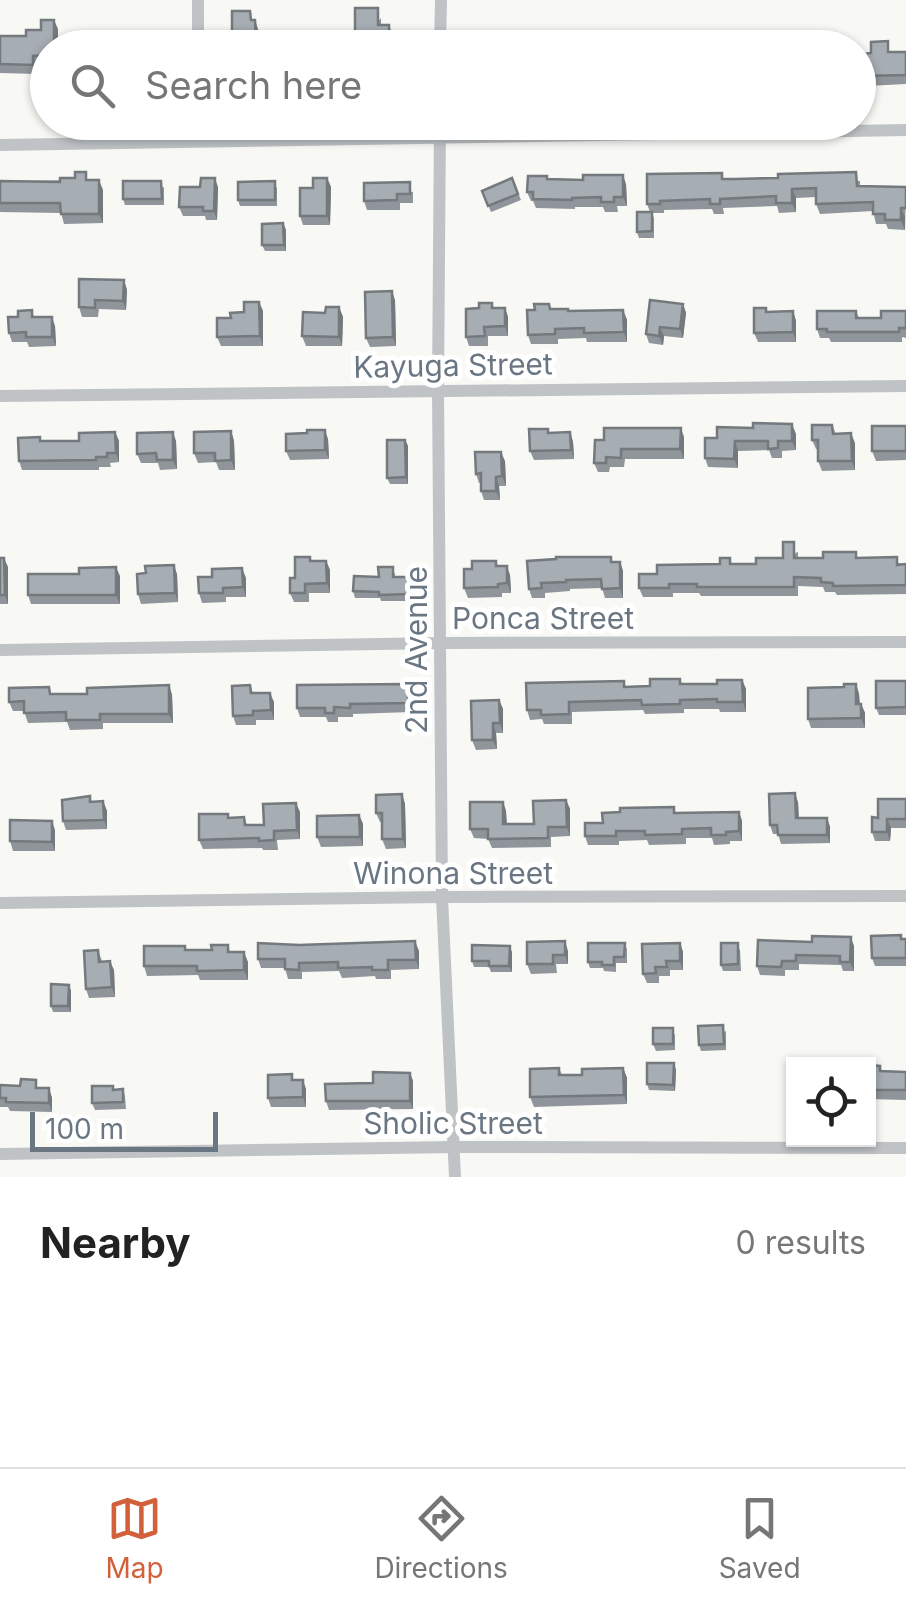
<!DOCTYPE html>
<style>
:root{--surface:#fff;--page:#f6f6f6;--text:#222;--muted:#767676;--line:#e0e0e0;--accent:#d2613b}
body{margin:0;font-family:Inter,sans-serif;background:var(--page);color:var(--text)}
.controls{position:absolute;right:30px;bottom:30px;display:grid;overflow:hidden;border-radius:0px;box-shadow:0 2px 8px #0004}
.controls button{width:90px;height:90px;display:grid;place-items:center;padding:0;border:0;border-bottom:2px solid var(--line);background:var(--surface);color:var(--text);font:50px sans-serif}
.scale{position:absolute;left:30px;bottom:25px;width:188px;box-sizing:border-box;padding-left:10px;border:5px solid #6a7783;border-top:0;font-size:28px;line-height:35px;white-space:nowrap;color:#6a7783;-webkit-text-stroke:8px #fff;paint-order:stroke}
.list{margin:0;padding:0;list-style:none}
h2{display:flex;justify-content:space-between;align-items:center;height:130px;margin:0;padding:0 40px;font-size:42px}
h2 small{font-size:32px;font-weight:400;color:var(--muted)}
.icon{flex:none;width:55px;height:55px;fill:none;stroke:currentColor;stroke-width:2;stroke-linecap:round;stroke-linejoin:round}
.map{position:relative;flex:none;width:906px;height:1177px;overflow:hidden}
.search{position:absolute;background:var(--surface);box-shadow:0 2px 8px #0004;left:30px;right:30px;top:30px;height:110px;display:flex;align-items:center;gap:25px;box-sizing:border-box;padding:0 35px;border-radius:55px;color:var(--muted);font-size:38px}
.sheet{height:290px;background:var(--surface)}
nav{display:flex;justify-content:space-around;align-items:center;box-sizing:border-box;height:140px;border-top:2px solid var(--line);background:var(--surface);font-size:28px;color:var(--muted)}
nav a{display:grid;justify-items:center;gap:5px}
nav .on{color:var(--accent)}
.map>svg:first-child{display:block}
.lines{fill:none;stroke-linecap:round;stroke-linejoin:round}
.street{stroke:#bfc3c6;stroke-width:12}
.wall{fill:#8f959a}
.shaded-wall{fill:#74797d}
.building{fill:#a6adb3;stroke:#74797d;stroke-width:2.5}
.labels{text-anchor:middle;dominant-baseline:central;stroke-width:10;stroke-linejoin:round;paint-order:stroke}
.street-label{font-size:30px;fill:#6a7783;stroke:#fff}
</style>
<div class="map">
<svg width="906" height="1177" viewBox="0 0 906 1177">
<rect width="100%" height="100%" fill="#f8f8f5"/>
<g class="lines">
<g class="street">
<path d="M198 48V0"/>
<path d="M440 48 441 0"/>
<path d="M440 122 438 390 442 897 455 1177"/>
<path d="M197 141V122"/>
<path d="M0 145 906 130"/>
<path d="M0 396 906 386"/>
<path d="M0 650 442 643 906 642"/>
<path d="M0 903 442 897 906 896"/>
<path d="M0 1154 455 1147 906 1148"/>
</g>
</g>
<g class="wall">
<path d="M381 18V25H389L392 34V48H355V46Z"/>
<path d="M58 29 48 48V65H37V74L0 73V36H26Z"/>
<path d="M892 52H906V84L867 86 863 76Z"/>
<path d="M547 176 548 179 626 184 627 206H617L618 212H605L603 207H575V209L536 208 533 201H531L527 192Z"/>
<path d="M327 178 331 187 330 225H303L300 216Z"/>
<path d="M512 178 521 200 491 212 482 191Z"/>
<path d="M724 179 860 181V186L906 187 905 230 888 229 886 224H876L873 211 820 214 816 204V197L796 198V212L779 213 777 206 723 208 724 214H714L712 209 664 210V213H652L654 218V238H639L637 232 650 212 647 204Z"/>
<path d="M90 180 103 190V223L64 224 61 213 0 212V181Z"/>
<path d="M364 183 413 192V203H400V210H367L364 201Z"/>
<path d="M164 187V205H125L123 199Z"/>
<path d="M218 187 217 220H206L205 216H183L179 207Z"/>
<path d="M277 187V206H240L238 200Z"/>
<path d="M283 223 286 230V251H265L262 245Z"/>
<path d="M124 280 127 290 126 310 99 309 98 317H82L79 307Z"/>
<path d="M395 300 396 346 370 347 366 338Z"/>
<path d="M259 302 263 311V346H221L217 337 231 318 244 312Z"/>
<path d="M492 303 494 308H505L508 317V336H488V346H469L466 337 479 308Z"/>
<path d="M683 304 686 313 683 338 664 336 663 345 649 343 646 334Z"/>
<path d="M339 307 343 317 342 346H306L302 336 325 313Z"/>
<path d="M766 308 767 312 793 311 796 321V342H758L754 333Z"/>
<path d="M551 309 569 311 623 310 627 320V342H587L586 338 558 339V344H531L528 335Z"/>
<path d="M32 310 34 317 55 326 56 346 29 347 27 342H12L9 333 18 317Z"/>
<path d="M856 311 859 318H881L906 311V338L902 337V342H831L829 338H820L817 329Z"/>
<path d="M832 425 836 434 855 443V470L822 471 818 461V449H816L812 440Z"/>
<path d="M906 426V460L876 461 872 451Z"/>
<path d="M231 431 234 441 235 470H219L216 462 198 463 194 453Z"/>
<path d="M115 432 119 441V462L110 463 111 467H99V470H22L19 461 42 441H79Z"/>
<path d="M570 432 573 442 574 459 534 460 530 451Z"/>
<path d="M796 434V450L782 451V458H772L769 450 738 451V468L708 467 705 458V438Z"/>
<path d="M684 437V459H625L624 467H610L609 472H598L594 463 595 440Z"/>
<path d="M328 439 329 459 290 460 286 451Z"/>
<path d="M405 440 408 446V484H390L387 478Z"/>
<path d="M176 441 177 469 160 470 158 463H141L137 454Z"/>
<path d="M505 461 506 486H499L500 500H484L481 491V483H479L476 474Z"/>
<path d="M798 552V558H858L906 564V594L837 595 835 592H825L823 587 798 586V596H701L699 593H673V597H643L639 588 657 574 720 564 730 558 732 564H756L783 558Z"/>
<path d="M310 557 312 561H326L330 570V593H309V602H294L290 593 295 578Z"/>
<path d="M0 558 8 567V604H0Z"/>
<path d="M496 561 498 566 510 575 511 593H502V597L468 598 464 588 472 569Z"/>
<path d="M527 561 620 562 623 571V598H605L602 588 570 589V591L545 593V598H532L529 589Z"/>
<path d="M395 573V577L410 583 411 601H381L380 598H355L353 591 379 577Z"/>
<path d="M177 574 178 602 141 604 138 594Z"/>
<path d="M120 576V604H31L28 595Z"/>
<path d="M212 577 246 578V597H226V602L202 603 199 593Z"/>
<path d="M680 679 682 684H717L742 680 746 689V712H720L719 709H684V713L645 714 643 710 572 712V724H544L542 719 530 720 527 710 624 681 626 687 650 686Z"/>
<path d="M906 681V715H879L876 708Z"/>
<path d="M856 684 859 694 860 704H861L865 713V728H811L808 719 844 687Z"/>
<path d="M169 685 172 695 173 723H103V729L70 730 67 722 28 723 24 711H13L9 702 52 694H87Z"/>
<path d="M250 685 253 693 274 702V720H256V725H236L233 716Z"/>
<path d="M411 693V712L353 714V717H338V722H328L326 717H300L297 708Z"/>
<path d="M499 700 503 709V733H496L497 749 476 750 472 740Z"/>
<path d="M402 794 405 804 406 848 386 849 382 839V822H380L376 813Z"/>
<path d="M90 796 92 802 103 801 107 811V829L66 830 63 821Z"/>
<path d="M906 799V828H891L890 841H875L872 832 878 818Z"/>
<path d="M566 800 570 809V836L551 837V847L492 848 488 839 474 838 470 829 503 802 506 811 507 824H534Z"/>
<path d="M798 802 799 818H827L830 827V843L781 844 778 834H773L770 825Z"/>
<path d="M300 812V839L277 840 278 850H263L262 848 203 849 199 840 228 814 229 817H244L247 825H264Z"/>
<path d="M739 812 742 821V841H730V844L714 845 712 838H686V844L649 845 647 840 619 841V845H588L585 836 603 823 676 813Z"/>
<path d="M359 815 363 824V846L321 847 317 837Z"/>
<path d="M55 830V851H13L10 841Z"/>
<path d="M902 939H906V966H875L872 958Z"/>
<path d="M758 940 854 946V971H843L841 965 799 964V970H785V976L760 975 757 966Z"/>
<path d="M625 943 627 949V963H616V972L604 971 603 968H590L588 962Z"/>
<path d="M680 943 683 952V970H670V976H659V983H647L643 974Z"/>
<path d="M228 945 230 952 248 962V980H200L198 975 147 976 144 966 185 946 186 950H212Z"/>
<path d="M740 949 741 971H723L721 965Z"/>
<path d="M98 950 102 961 114 970 115 997 89 998 86 989Z"/>
<path d="M419 951V969L391 970V979H376L375 976 342 978 339 971 302 972V979H288L285 968H261L258 959Z"/>
<path d="M568 951V964H556L557 973 531 974 527 964Z"/>
<path d="M512 952V972H491L489 967H474L472 961Z"/>
<path d="M69 985 71 991V1012H53L51 1006Z"/>
<path d="M726 1031V1050L701 1051 699 1045Z"/>
<path d="M675 1034V1050L656 1051 653 1044Z"/>
<path d="M674 1063 676 1070 675 1091 649 1090 647 1084Z"/>
<path d="M868 1065 880 1066 882 1071 906 1072V1100L868 1099Z"/>
<path d="M559 1068 562 1075H582L623 1068 627 1078V1104L534 1107 530 1097Z"/>
<path d="M410 1073 413 1081V1109L329 1110 326 1101 373 1083Z"/>
<path d="M294 1080 306 1089V1107H271L268 1098Z"/>
<path d="M0 1085 49 1088 52 1098V1112L10 1111 8 1107H0Z"/>
<path d="M113 1086 114 1090 123 1089 125 1096 126 1109 95 1110 92 1103Z"/>
</g>
<g class="shaded-wall">
<path d="M54 20 58 29V48H54Z"/>
<path d="M255 20 258 29 259 48H256V45Z"/>
<path d="M389 25 392 34V48L389 40Z"/>
<path d="M623 175 626 184 627 206 623 197Z"/>
<path d="M215 178 218 187 217 220 214 211Z"/>
<path d="M327 178 331 187 330 225 327 216Z"/>
<path d="M99 180 103 190V223L99 214Z"/>
<path d="M792 189 796 198V212L792 203Z"/>
<path d="M901 208 905 217V230L901 220Z"/>
<path d="M283 223 286 230V251L284 245Z"/>
<path d="M124 280 127 290 126 310 123 301Z"/>
<path d="M392 291 395 300 396 346 393 337Z"/>
<path d="M259 302 263 311V346L260 336Z"/>
<path d="M683 304 686 313 683 338 680 329Z"/>
<path d="M339 307 343 317 342 346 339 337Z"/>
<path d="M505 308 508 317V336L505 326Z"/>
<path d="M623 310 627 320V342L624 332Z"/>
<path d="M793 311 796 321V342L793 332Z"/>
<path d="M52 317 55 326 56 346 52 337Z"/>
<path d="M660 327 664 336 663 345 659 336Z"/>
<path d="M792 424 796 434V450L792 441Z"/>
<path d="M681 428 684 437V459L680 449Z"/>
<path d="M325 430 328 439 329 459 325 450Z"/>
<path d="M231 431 234 441 235 470 231 460Z"/>
<path d="M115 432 119 441V462L116 453Z"/>
<path d="M173 432 176 441 177 469 173 460Z"/>
<path d="M570 432 573 442 574 459 571 450Z"/>
<path d="M851 433 855 443V470L852 461Z"/>
<path d="M405 440 408 446V484L406 477Z"/>
<path d="M735 441 738 451V468L734 459Z"/>
<path d="M501 452 505 461 506 486 502 476Z"/>
<path d="M496 477 499 486 500 500 496 491Z"/>
<path d="M4 558 8 567V604L5 595Z"/>
<path d="M326 561 330 570V593L327 583Z"/>
<path d="M620 562 623 571V598L620 588Z"/>
<path d="M174 565 177 574 178 602 175 593Z"/>
<path d="M507 566 510 575 511 593 507 583Z"/>
<path d="M116 567 120 576V604L116 595Z"/>
<path d="M242 568 246 578V597L243 587Z"/>
<path d="M742 680 746 689V712L743 702Z"/>
<path d="M408 684 411 693V712L408 703Z"/>
<path d="M856 684 859 694 860 713 856 704Z"/>
<path d="M169 685 172 695 173 723 169 714Z"/>
<path d="M270 693 274 702V720L271 710Z"/>
<path d="M499 700 503 709V733L500 723Z"/>
<path d="M861 704 865 713V728L861 718Z"/>
<path d="M493 723 496 733 497 749 493 740Z"/>
<path d="M795 793 798 802 799 827 796 818Z"/>
<path d="M402 794 405 804 406 848 403 839Z"/>
<path d="M566 800 570 809V836L567 827Z"/>
<path d="M103 801 107 811V829L104 820Z"/>
<path d="M503 802 506 811 507 834 503 824Z"/>
<path d="M296 803 300 812V839L297 830Z"/>
<path d="M739 812 742 821V841L739 831Z"/>
<path d="M359 815 363 824V846L360 837Z"/>
<path d="M827 818 830 827V843L827 835Z"/>
<path d="M887 819 891 828 890 841 887 832Z"/>
<path d="M52 821 55 830V851L52 842Z"/>
<path d="M851 937 854 946V971L850 962Z"/>
<path d="M415 941 419 951V969L416 960Z"/>
<path d="M565 941 568 951V964L565 955Z"/>
<path d="M680 943 683 952V970L680 961Z"/>
<path d="M510 946 512 952V972L509 966Z"/>
<path d="M244 952 248 962V980L244 970Z"/>
<path d="M110 961 114 970 115 997 112 987Z"/>
<path d="M69 985 71 991V1012L68 1006Z"/>
<path d="M674 1063 676 1070 675 1091 673 1085Z"/>
<path d="M623 1068 627 1078V1104L624 1095Z"/>
<path d="M410 1073 413 1081V1109L410 1101Z"/>
<path d="M303 1080 306 1089V1107L303 1097Z"/>
<path d="M49 1088 52 1098V1112L49 1103Z"/>
</g>
<g class="building">
<path d="M355 8H378V25H389V40H372V46H355Z"/>
<path d="M232 11H250L251 20H255L256 45H249V48H232Z"/>
<path d="M41 20H54V48H48V55L33 56V65L0 64V36H26V30H41Z"/>
<path d="M151 41 168 46V48H150Z"/>
<path d="M888 41V52H906V75L863 76 862 54 871 53V42Z"/>
<path d="M75 172H86V180H99V214H61L60 203H0V181L60 182V178H75Z"/>
<path d="M856 172 857 186 906 187V208H901V220H885V214H873V202L816 204V188L792 189V203H776V196L720 199V204H710V199L660 201V204H647V174L722 173V179H735L778 178V174Z"/>
<path d="M583 175H623V197H614V202H601V197L572 198V200L533 199V192H527L528 176H547V179L583 180Z"/>
<path d="M201 178H215L214 211H203V207H179L180 187H200Z"/>
<path d="M313 178H327V216H300V188H313Z"/>
<path d="M512 178 518 194 488 206 482 191Z"/>
<path d="M123 181H161L162 199H123Z"/>
<path d="M275 181V200H238V182Z"/>
<path d="M410 182V194H397V200L364 201V183Z"/>
<path d="M637 212H652V231L637 232Z"/>
<path d="M283 223 284 245H262V224Z"/>
<path d="M79 279 124 280 123 301 95 300V308L79 307Z"/>
<path d="M392 291 393 337 366 338 365 292Z"/>
<path d="M650 300 683 304 680 329 660 327 659 336 646 334Z"/>
<path d="M244 302H259L260 336 217 337V318H231L230 313 244 312Z"/>
<path d="M479 303H492V308H505V326L484 327 485 336 466 337V309L479 308Z"/>
<path d="M534 304H549L550 309H568V311L623 310 624 332 584 333V328L555 329V334L528 335 527 310H535Z"/>
<path d="M326 307H339V337L302 336 303 312 325 313Z"/>
<path d="M754 308H766V312L793 311V332L754 333Z"/>
<path d="M32 310V317H52V337H26V332L9 333 8 317H18V311Z"/>
<path d="M817 311H856V318H881V311H906V328H899V332H827V329H817Z"/>
<path d="M753 423 792 424V441H778V448L768 449V441H735L734 459 705 458V438H717V427L753 428Z"/>
<path d="M812 425H832L833 434 851 433 852 461H818V440H812Z"/>
<rect x="872" y="426" width="34" height="25"/>
<path d="M604 428H681L680 449H621V458L606 457V463H594L595 440H604Z"/>
<path d="M529 429H548V433L570 432 571 450 530 451Z"/>
<path d="M307 430H325V450L286 451V434L307 433Z"/>
<path d="M231 431V460L215 461V453H194V432Z"/>
<path d="M115 432 116 453H107V457H96V460L19 461 18 438 40 437V441H79V433Z"/>
<path d="M173 432V460H157L156 453 137 454V433Z"/>
<path d="M387 440H405L406 477 387 478Z"/>
<path d="M475 452H501L502 476 496 477V491H481V473L476 474Z"/>
<path d="M783 542H794V558H823V552H856V558L897 557V565L906 564V585L833 586V583L821 582V578L794 577V587H697V584H669V588H639V574H657V565L720 564V558H730V564H756V558H783Z"/>
<path d="M295 557H310V561H326L327 583 305 584V593H290V578H295Z"/>
<path d="M556 557H611V562H620V588L602 589 601 579 566 580V582L541 583 542 588 529 589 527 561 556 559Z"/>
<path d="M0 558H4L5 595H0Z"/>
<path d="M472 561H496V566H507V583L498 584V587L464 588V569H472Z"/>
<path d="M174 565 175 593 138 594 137 574 146 573 145 566Z"/>
<path d="M116 567V595H28V574H79V568Z"/>
<path d="M378 567H393V577H408V594L379 595V592L353 591 354 576 379 577Z"/>
<path d="M242 568 243 587 223 588V593H199L198 577H212V569Z"/>
<path d="M650 679H680V684H717V680H742L743 702H717V699L680 700V704L642 705 641 700 569 702V714L541 715V710H527L526 683 624 681V687L650 686Z"/>
<path d="M876 681H906V707L876 708Z"/>
<path d="M408 684V703L350 704V708L334 707V713H325V708H297V685Z"/>
<path d="M844 684H856V704H861V718L808 719V688L844 687Z"/>
<path d="M169 685V714H100V720H66V712L24 713V701L9 702V688L49 687 50 694H87V688Z"/>
<path d="M250 685 251 693H270L271 710 253 711V715L233 716 232 686Z"/>
<path d="M499 700 500 723H493V740H472L471 701Z"/>
<path d="M795 793 796 818H827V835H778L777 825H770L769 794Z"/>
<path d="M402 794 403 839H382V813H376V795Z"/>
<path d="M90 796V802L103 801 104 820 63 821 62 800Z"/>
<path d="M878 799H906V819H887V832H872V817L878 818Z"/>
<path d="M566 800 567 827H548V838L488 839V829H470V802H503V824H534L533 801Z"/>
<path d="M296 803 297 830 274 831V840L259 841V838L199 840V814H228V818L244 817 245 825H264L263 804Z"/>
<path d="M674 807V813L739 812V831L726 832V835H711V828L682 829V834L645 835V831H616V836H585V823H603L602 813 620 812V808Z"/>
<path d="M359 815 360 837H317V816Z"/>
<path d="M10 820 52 821V842L10 841Z"/>
<path d="M901 935V939H906V958H872L871 936Z"/>
<path d="M812 936 851 937 850 962H840V956L796 955V961H782L781 967 757 966 758 940 812 942Z"/>
<path d="M415 941 416 960H388V970H372V967L338 968V962L299 963V970L285 969V959H258V943L299 945Z"/>
<path d="M565 941V955H553V964H527V942Z"/>
<path d="M588 943H625L624 957H614V965H602V962H588Z"/>
<path d="M680 943V961H666L667 967H655L656 973 643 974 642 944Z"/>
<path d="M721 943H738V964L721 965Z"/>
<path d="M211 945H228V952H244V970L197 971V966H144V946H185V950H212Z"/>
<path d="M472 945 510 946 509 966H489V961H472Z"/>
<path d="M98 950 99 962 110 961 112 987 86 989 84 951Z"/>
<path d="M51 984 69 985 68 1006H51Z"/>
<path d="M723 1025 724 1044 699 1045 698 1026Z"/>
<rect x="653" y="1028" width="20" height="16"/>
<path d="M647 1063H674L673 1085 647 1084Z"/>
<path d="M868 1065 880 1066V1071L906 1072V1090H868Z"/>
<path d="M559 1068V1075H582V1069L623 1068 624 1095 530 1097V1069Z"/>
<path d="M373 1072 410 1073V1101H326L325 1084 373 1083Z"/>
<path d="M292 1074V1080H303V1097L268 1098V1075Z"/>
<path d="M21 1079 36 1080V1088H49V1103L6 1102V1098H0V1085L20 1086Z"/>
<path d="M92 1086H113V1090L123 1089V1102L92 1103Z"/>
</g>
<g class="labels">
<g class="street-label">
<text transform="translate(453 365) rotate(-1)">Kayuga Street</text>
<text x="543" y="618">Ponca Street</text>
<text transform="translate(416 650) rotate(-90)">2nd Avenue</text>
<text x="453" y="873">Winona Street</text>
<text x="453" y="1123">Sholic Street</text>
</g>
</g>
</svg>
<div class="controls">
<button><svg class="icon" aria-label="locate" viewBox="0 0 24 24"><circle cx="12" cy="12" r="6"/><path d="M12 2v4M12 18v4M2 12h4M18 12h4"/></svg></button>
</div>
<div class="scale">100 m</div>
<div class="search"><svg class="icon" aria-label="search" viewBox="0 0 24 24"><circle cx="10" cy="10" r="6"/><path d="M15 15l6 6"/></svg>Search here</div>
</div>
<section class="sheet">
<h2>Nearby<small>0 results</small></h2>
<ul class="list">
</ul>
</section>
<nav>
<a class="on"><svg class="icon" aria-label="map" viewBox="0 0 24 24"><path d="M3 6l6-2 6 2 6-2v14l-6 2-6-2-6 2zM9 4v14M15 6v14"/></svg>Map</a>
<a><svg class="icon" aria-label="directions" viewBox="0 0 24 24"><path d="M12 3l9 9-9 9-9-9zM9 14v-3h6M13 9l2 2-2 2"/></svg>Directions</a>
<a><svg class="icon" aria-label="saved" viewBox="0 0 24 24"><path d="M7 4h10v16l-5-4-5 4z"/></svg>Saved</a>
</nav>
